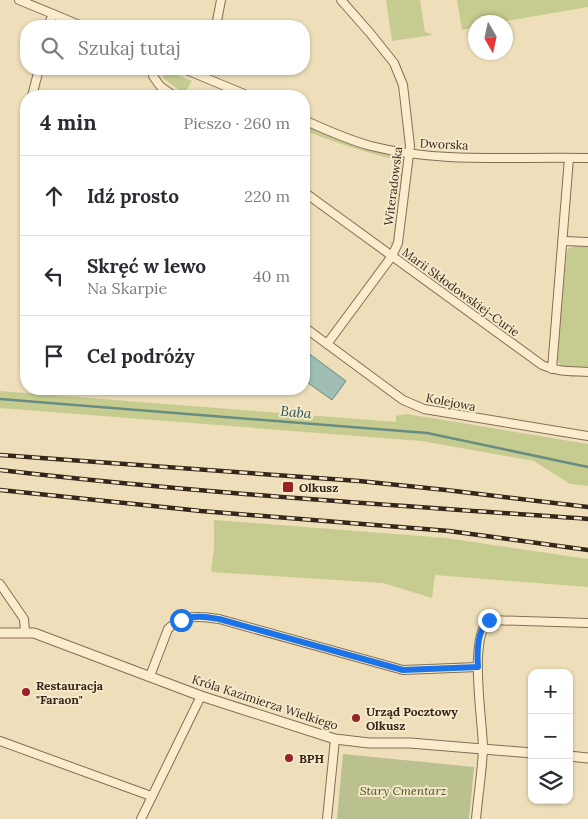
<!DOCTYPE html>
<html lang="pl">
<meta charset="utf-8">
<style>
:root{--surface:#fff;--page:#f2f2f3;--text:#2b2b33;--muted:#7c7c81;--line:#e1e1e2}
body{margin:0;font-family:Lora,serif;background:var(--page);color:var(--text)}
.controls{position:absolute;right:15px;bottom:15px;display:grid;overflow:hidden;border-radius:10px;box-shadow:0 1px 4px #0004}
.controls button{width:45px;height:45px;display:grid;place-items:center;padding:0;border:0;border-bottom:1px solid var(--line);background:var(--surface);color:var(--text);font:25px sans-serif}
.compass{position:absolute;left:468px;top:15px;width:45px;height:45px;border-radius:50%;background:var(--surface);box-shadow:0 1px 4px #0004;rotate:171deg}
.stop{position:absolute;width:15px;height:15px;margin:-11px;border:4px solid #1a73e8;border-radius:50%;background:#fff}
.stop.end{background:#1a73e8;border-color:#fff;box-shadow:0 1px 5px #0008}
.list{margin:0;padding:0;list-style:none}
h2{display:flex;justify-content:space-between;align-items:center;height:65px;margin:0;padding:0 20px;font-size:21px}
h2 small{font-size:16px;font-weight:400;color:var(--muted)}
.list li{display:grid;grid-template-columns:32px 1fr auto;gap:15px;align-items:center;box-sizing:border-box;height:80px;padding:0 20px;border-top:1px solid var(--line)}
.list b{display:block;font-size:19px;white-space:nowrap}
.list p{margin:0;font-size:16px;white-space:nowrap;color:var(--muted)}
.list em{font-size:16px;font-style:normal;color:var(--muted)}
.icon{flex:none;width:28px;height:28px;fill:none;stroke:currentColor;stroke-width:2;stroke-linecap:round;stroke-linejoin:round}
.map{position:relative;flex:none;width:588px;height:819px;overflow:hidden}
.search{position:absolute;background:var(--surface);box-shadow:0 1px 4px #0004;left:20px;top:20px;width:290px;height:55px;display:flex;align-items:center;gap:12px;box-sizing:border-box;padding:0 18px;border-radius:20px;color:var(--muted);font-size:19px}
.panel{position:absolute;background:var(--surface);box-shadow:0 1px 4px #0004;left:20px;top:90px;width:290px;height:305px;border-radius:20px}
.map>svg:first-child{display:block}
.green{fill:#c6cc8f}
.cemetery{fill:#bbc08f}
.water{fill:#9fbfb5;stroke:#678c82}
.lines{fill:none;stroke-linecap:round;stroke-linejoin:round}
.stream{stroke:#678c82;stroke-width:2.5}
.minor-casing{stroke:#856e54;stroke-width:10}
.tertiary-casing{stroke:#856e54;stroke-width:11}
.minor{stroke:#faeccd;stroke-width:8}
.tertiary{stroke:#faeccd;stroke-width:9}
.rail-casing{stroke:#34261a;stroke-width:4.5}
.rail{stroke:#f6e8ca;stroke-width:2.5;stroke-dasharray:8;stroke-linecap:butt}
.route{stroke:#1a73e8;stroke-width:6}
.poi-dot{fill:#962326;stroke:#f6e8ca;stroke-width:2}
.labels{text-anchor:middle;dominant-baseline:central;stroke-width:4;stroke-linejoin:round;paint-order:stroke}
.street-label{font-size:12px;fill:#34261a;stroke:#f6e8ca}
.poi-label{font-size:12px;font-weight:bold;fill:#34261a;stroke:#f6e8ca;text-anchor:start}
.park-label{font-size:12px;font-style:italic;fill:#465120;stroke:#f6e8ca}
.water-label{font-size:14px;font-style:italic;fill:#285451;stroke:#f6e8ca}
</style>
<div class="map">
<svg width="588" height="819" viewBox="0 0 588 819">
<rect width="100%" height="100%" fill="#eedeba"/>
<g class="green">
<path d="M386 0H420L425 32 433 35 392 41Z"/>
<path d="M457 0H588V7L501 22H476L475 27 462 30Z"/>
<path d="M169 72 192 81 184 94 163 78 164 73Z"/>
<path d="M304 125 358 147 403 159 393 245 389 243 393 242 401 161C367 153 336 143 304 130Z"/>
<path d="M574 246 588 247V368L562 367 557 360 566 256 568 249Z"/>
<path d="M0 391 396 422V416L405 414 432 418 588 444V486L570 484 534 461 421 441 0 408Z"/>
<path d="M214 520 446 538 588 559V587L435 575 432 598 383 583 211 572 214 549Z"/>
</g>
<path class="cemetery" d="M343 754 474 767 469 819H337Z"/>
<path class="water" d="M304 350 346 381 332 400 304 380Z"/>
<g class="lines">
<path class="stream" d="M0 399 427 433 588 467"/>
<g class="minor-casing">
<g id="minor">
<path d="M19 0 82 26"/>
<path d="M48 26 53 14"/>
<path d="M216 26 221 0"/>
<path d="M154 69 153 76 160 86 174 96"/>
<path d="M184 69 249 96"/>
<path d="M32 96 39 69"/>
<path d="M304 120C326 130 348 140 371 146 442 164 516 156 588 158"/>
<path d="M304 192 542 365C557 372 572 371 588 372"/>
<path d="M564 241 588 242"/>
<path d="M304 327 403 400 424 409 588 436"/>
<path d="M327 344 392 256 398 243 410 146 403 85 394 63 370 33 341 0"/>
<path d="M552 369 569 158"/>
<path d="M0 584 24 619 25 632"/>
<path d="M150 676 168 629C182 614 201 616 219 619L403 670 478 667"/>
<path d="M0 741 151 796"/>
<path d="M141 819 201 696"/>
<path d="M327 819 335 739"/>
<path d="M476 819C478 796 482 772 483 749 483 722 468 638 489 620L588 623"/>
</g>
</g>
<g class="tertiary-casing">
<g id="tertiary">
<path d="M0 633H34L201 696 335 739 369 743H410L532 753"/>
<path d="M569 756 588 758"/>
</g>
</g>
<use href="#minor" class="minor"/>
<use href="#tertiary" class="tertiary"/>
<g class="rail-casing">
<g id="rail">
<path d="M0 455 359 481 446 490 588 507"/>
<path d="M0 470C195 493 392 505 588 519"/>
<path d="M0 490 201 511 449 531 588 550"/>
</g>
</g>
<use href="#rail" class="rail"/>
</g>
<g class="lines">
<path class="route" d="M181 620C194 615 206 617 219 619L403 670 478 667C477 653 477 630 489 620"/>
</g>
<g class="poi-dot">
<rect x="282" y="481" width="12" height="12" rx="2.5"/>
<circle cx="26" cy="692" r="5"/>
<circle cx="356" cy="718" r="5"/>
<circle cx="289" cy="758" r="5"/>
</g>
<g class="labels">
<g class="street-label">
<text transform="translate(444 144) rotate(3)">Dworska</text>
<text transform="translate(393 186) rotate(-83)">Witeradowska</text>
<text transform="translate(461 292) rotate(36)">Marii Skłodowskiej-Curie</text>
<text transform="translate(451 402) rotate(11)">Kolejowa</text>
<text transform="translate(265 702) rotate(18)">Króla Kazimierza Wielkiego</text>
</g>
<g class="poi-label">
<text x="299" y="487">Olkusz</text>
<text x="36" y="685">Restauracja<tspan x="36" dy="14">"Faraon"</tspan></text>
<text x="366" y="711">Urząd Pocztowy<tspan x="366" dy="14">Olkusz</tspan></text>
<text x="299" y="758">BPH</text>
</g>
<g class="park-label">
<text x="403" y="790">Stary Cmentarz</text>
</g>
<g class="water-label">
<text transform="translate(296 412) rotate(5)">Baba</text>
</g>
</g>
</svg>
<div class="controls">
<button>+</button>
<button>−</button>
<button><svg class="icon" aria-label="layers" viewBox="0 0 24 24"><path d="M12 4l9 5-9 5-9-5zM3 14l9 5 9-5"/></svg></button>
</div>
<svg class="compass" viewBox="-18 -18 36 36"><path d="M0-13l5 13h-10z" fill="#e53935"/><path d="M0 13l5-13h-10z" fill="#7c7c81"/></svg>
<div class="stop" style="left:181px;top:620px"></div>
<div class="stop end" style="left:489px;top:620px"></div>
<div class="search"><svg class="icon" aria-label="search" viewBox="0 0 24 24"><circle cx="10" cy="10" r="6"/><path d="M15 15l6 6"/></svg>Szukaj tutaj</div>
<section class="panel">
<h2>4 min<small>Pieszo · 260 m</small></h2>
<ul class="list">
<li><svg class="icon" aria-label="ahead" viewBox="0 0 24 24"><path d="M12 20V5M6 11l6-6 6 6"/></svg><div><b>Idź prosto</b></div><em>220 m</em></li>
<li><svg class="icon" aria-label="left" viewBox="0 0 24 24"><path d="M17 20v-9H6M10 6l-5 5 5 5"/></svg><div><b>Skręć w lewo</b><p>Na Skarpie</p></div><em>40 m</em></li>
<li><svg class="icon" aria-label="arrive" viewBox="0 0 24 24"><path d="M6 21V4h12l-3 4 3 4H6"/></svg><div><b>Cel podróży</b></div></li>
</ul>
</section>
</div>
